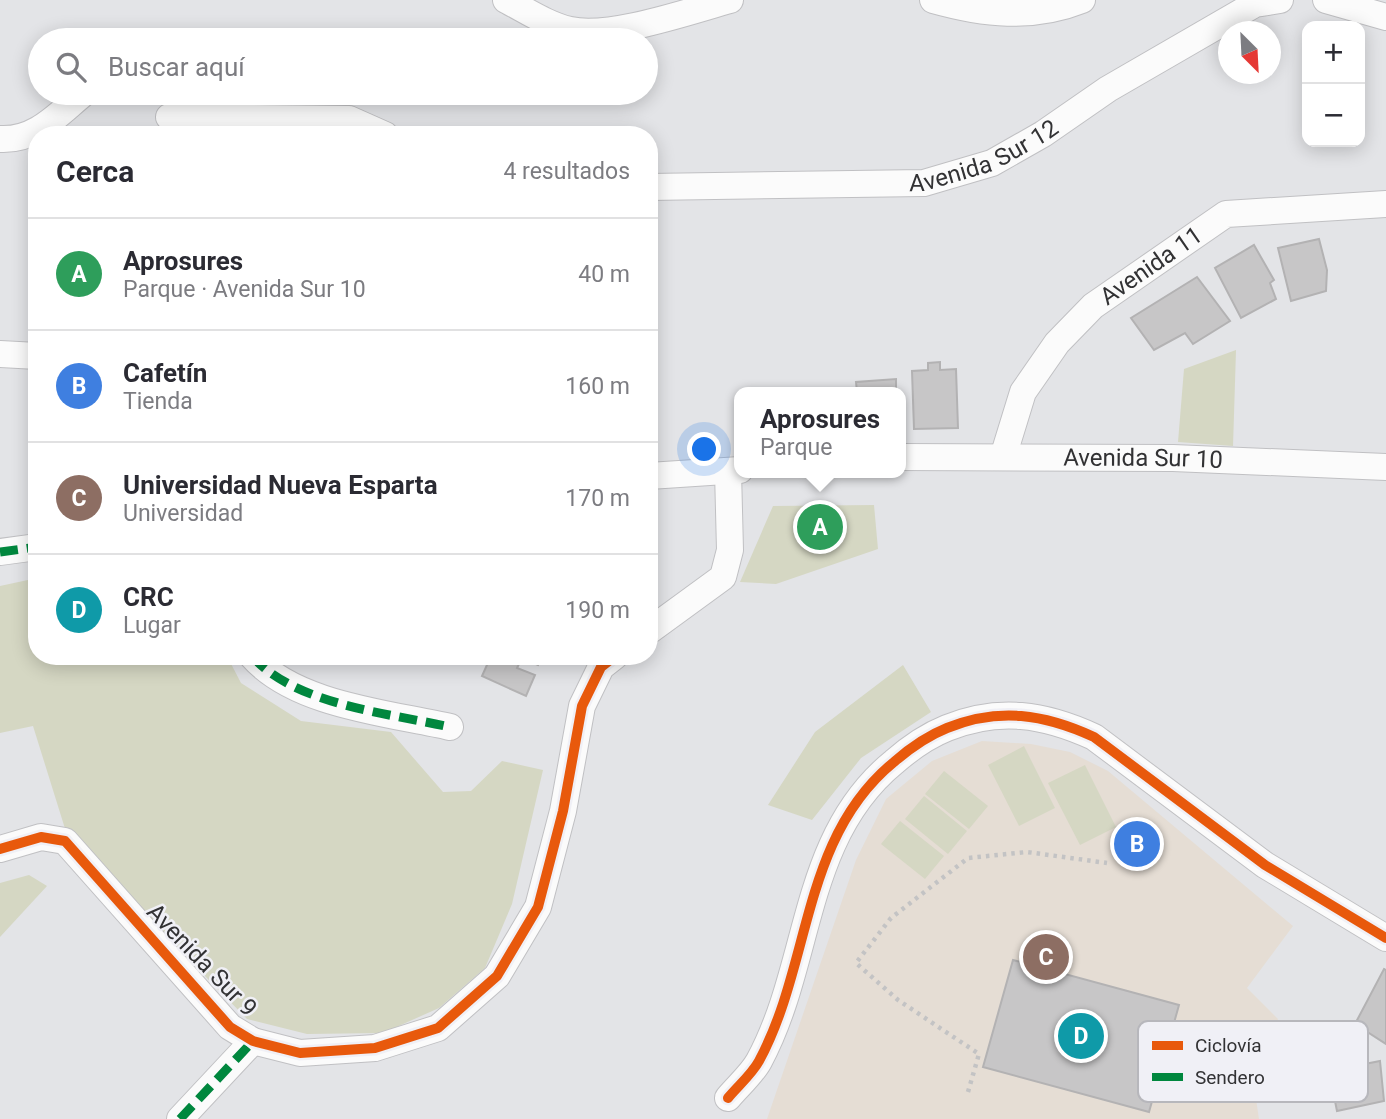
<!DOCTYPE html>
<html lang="es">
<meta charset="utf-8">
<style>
:root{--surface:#fff;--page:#f2f2f3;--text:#2b2b33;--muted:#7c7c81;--line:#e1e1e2;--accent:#d93025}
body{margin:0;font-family:Roboto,sans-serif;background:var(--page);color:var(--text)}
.controls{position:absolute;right:21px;top:21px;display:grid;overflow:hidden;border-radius:14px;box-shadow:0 4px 18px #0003}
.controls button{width:63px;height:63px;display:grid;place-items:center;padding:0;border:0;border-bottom:2px solid var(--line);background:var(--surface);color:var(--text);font:35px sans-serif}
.compass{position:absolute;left:1218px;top:21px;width:63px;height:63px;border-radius:50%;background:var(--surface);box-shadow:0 4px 18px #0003;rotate:156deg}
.you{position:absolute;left:705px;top:450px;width:24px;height:24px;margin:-18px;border:5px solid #fff;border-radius:50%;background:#1a73e8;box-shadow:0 0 0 10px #1a73e833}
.badge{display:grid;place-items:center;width:46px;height:46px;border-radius:50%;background:var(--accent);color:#fff;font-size:23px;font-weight:700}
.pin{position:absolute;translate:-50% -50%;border:4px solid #fff;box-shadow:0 2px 7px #0006}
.popup{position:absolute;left:734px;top:387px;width:172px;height:91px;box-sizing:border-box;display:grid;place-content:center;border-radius:14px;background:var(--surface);filter:drop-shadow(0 2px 5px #0005);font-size:23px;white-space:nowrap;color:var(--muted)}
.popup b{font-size:26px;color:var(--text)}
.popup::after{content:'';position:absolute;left:50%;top:100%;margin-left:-14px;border:14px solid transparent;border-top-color:var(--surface)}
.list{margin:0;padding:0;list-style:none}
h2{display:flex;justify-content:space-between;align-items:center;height:91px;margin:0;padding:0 28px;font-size:30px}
h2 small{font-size:23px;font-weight:400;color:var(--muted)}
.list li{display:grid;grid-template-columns:46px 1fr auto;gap:21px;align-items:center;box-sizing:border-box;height:112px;padding:0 28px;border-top:2px solid var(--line)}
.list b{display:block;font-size:26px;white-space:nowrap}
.list p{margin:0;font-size:23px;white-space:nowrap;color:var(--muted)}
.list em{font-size:23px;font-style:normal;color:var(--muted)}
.icon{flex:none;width:38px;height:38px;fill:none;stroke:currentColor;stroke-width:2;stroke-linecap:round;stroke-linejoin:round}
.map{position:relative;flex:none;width:1386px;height:1119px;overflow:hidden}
.search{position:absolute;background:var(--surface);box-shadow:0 4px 18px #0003;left:28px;top:28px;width:630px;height:77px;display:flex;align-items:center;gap:18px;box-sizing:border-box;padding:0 24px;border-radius:38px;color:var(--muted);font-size:26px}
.panel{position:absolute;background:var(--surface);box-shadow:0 4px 18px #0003;left:28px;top:126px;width:630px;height:539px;border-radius:28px}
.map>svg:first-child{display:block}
.education{fill:#e5ddd4}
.green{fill:#d5d7c3}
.building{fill:#c7c6c7;stroke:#b3b2b3;stroke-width:2}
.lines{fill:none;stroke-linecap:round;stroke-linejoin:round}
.street-casing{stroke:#c0c0c3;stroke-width:28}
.path{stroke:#c3c3c4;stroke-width:4.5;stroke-dasharray:3.5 5;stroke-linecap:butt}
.street{stroke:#fbfbfb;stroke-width:26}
.quiet{stroke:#00873e;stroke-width:9;stroke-dasharray:18 9;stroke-linecap:butt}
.cycleway-casing{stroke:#f0f0f6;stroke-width:15}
.cycleway{stroke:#e8590c;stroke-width:10}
.labels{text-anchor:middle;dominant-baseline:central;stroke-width:5;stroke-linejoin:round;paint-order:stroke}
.street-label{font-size:24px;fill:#323234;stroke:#f0f0f6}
.key{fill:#f0f0f6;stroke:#b7b7bc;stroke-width:2}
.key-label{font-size:19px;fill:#323234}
</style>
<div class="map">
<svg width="1386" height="1119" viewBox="0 0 1386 1119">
<rect width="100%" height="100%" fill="#e3e4e7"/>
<path class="education" d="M982 741 1031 744 1070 752 1108 771 1293 926 1247 988 1278 1019 1253 1079 1259 1119H767L856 860 886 799 932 761Z"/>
<g class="green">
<path d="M1236 350 1233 446 1178 442 1184 369Z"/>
<path d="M874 505 878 549 776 584 740 582 773 506Z"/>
<path d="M37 578V656H227L241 683 301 721 391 732 443 792 471 791 502 761 543 770 512 904 485 968 439 1008 383 1033 307 1034 247 1019 67 835 33 726 0 733V586Z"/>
<path d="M903 665 931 712 861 758 812 820 768 805 815 732Z"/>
<path d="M1024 746 1055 808 1019 826 988 765Z"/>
<path d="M1085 765 1116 827 1080 845 1048 783Z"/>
<path d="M944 771 988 806 969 829 925 794Z"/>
<path d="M924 796 967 831 948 854 905 819Z"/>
<path d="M900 821 944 856 925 879 881 844Z"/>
<path d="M29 875 47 886 0 937V883Z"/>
</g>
<g class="building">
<path d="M1319 239 1327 270 1326 291 1291 301 1278 248Z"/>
<path d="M1254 245 1274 280 1270 283 1276 299 1241 318 1215 268Z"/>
<path d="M1197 277 1230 321 1193 344 1185 333 1154 350 1131 318Z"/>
<path d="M940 362V370L956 369 958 428 914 429 912 371 928 370V363Z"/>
<path d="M896 379V392H857L856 382Z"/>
<path d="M491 656H542L538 665 522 658 517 668 535 675 526 696 482 676Z"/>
<path d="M1013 960 1179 1005 1149 1112 983 1067Z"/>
<path d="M1384 969 1386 970V1044L1355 1024Z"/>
<path d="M1380 1061 1384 1101 1337 1111 1329 1071Z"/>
</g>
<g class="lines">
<g class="street-casing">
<g id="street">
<path d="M506 0C527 11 548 25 570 30 610 39 690 11 730 0"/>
<path d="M933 0C983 14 1032 20 1082 0"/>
<path d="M1326 0 1386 17"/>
<path d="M169 117 349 119 385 135"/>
<path d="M0 139C36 141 58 114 84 93"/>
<path id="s1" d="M649 187 924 183 992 163 1043 134 1108 89 1255 4 1280 0"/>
<path d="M0 354 37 356"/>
<path id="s2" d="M900 457 1173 458 1386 467"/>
<path id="s3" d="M1003 457 1023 392 1057 343 1093 306 1226 214 1386 204"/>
<path d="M649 476 740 470"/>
<path d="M0 552 37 547"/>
<path d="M649 631 723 577 730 550 728 471"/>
<path d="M252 656C295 705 388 713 450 727"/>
<path d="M0 849 41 837 65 841 230 1027 253 1041 300 1053 375 1048 438 1028 497 976 538 907 563 811 582 706 601 667 615 656"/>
<path d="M728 1098C738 1086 752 1074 759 1061 812 963 801 838 894 762 910 748 927 736 947 728 999 707 1044 714 1094 737L1265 865 1386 938"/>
<path d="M180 1119 253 1041"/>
</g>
</g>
<path class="path" d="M968 1092 979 1054 898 1000 856 963 891 918 968 858 1027 852 1107 863"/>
<use href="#street" class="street"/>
<g class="quiet">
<path d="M0 552 37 547"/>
<path d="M252 656C295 705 388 713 450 727"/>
<path d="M180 1119 253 1041"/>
</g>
<g class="cycleway-casing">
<g id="cycleway">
<path d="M0 849 41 837 65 841 230 1027 253 1041 300 1053 375 1048 438 1028 497 976 538 907 563 811 582 706 601 667 615 656"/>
<path d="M728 1098C738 1086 752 1074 759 1061 812 963 801 838 894 762 910 748 927 736 947 728 999 707 1044 714 1094 737L1265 865 1386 938"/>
</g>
</g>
<use href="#cycleway" class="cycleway"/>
</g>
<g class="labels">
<g class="street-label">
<text stroke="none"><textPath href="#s1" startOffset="340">Avenida Sur 12</textPath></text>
<text stroke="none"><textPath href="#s3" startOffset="250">Avenida 11</textPath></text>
<text stroke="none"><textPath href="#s2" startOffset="243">Avenida Sur 10</textPath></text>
<text transform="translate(202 960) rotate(46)">Avenida Sur 9</text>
</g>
</g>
<rect x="1138" y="1021" width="230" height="81" rx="10" class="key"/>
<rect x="1152" y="1041" width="31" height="9" fill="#e8590c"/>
<rect x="1152" y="1073" width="31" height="8" fill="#00873e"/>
<g class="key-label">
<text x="1195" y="1052">Ciclovía</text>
<text x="1195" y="1084">Sendero</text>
</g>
</svg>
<div class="controls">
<button>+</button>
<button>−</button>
</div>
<svg class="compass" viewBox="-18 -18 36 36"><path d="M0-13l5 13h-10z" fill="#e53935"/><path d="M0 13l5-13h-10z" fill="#7c7c81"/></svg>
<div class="you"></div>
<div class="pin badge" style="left:820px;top:527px;background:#2e9e5b">A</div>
<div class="popup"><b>Aprosures</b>Parque</div>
<div class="pin badge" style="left:1137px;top:844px;background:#3f7fe0">B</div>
<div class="pin badge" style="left:1046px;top:957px;background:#8d6e63">C</div>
<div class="pin badge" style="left:1081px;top:1036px;background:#0f9aa8">D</div>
<div class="search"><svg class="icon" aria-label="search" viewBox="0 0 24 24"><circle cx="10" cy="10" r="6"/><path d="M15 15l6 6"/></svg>Buscar aquí</div>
<section class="panel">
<h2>Cerca<small>4 resultados</small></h2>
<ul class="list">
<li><span class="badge" style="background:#2e9e5b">A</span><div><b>Aprosures</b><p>Parque · Avenida Sur 10</p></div><em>40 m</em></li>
<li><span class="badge" style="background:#3f7fe0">B</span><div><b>Cafetín</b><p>Tienda</p></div><em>160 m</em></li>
<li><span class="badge" style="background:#8d6e63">C</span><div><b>Universidad Nueva Esparta</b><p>Universidad</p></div><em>170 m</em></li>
<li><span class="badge" style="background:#0f9aa8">D</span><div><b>CRC</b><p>Lugar</p></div><em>190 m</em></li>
</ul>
</section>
</div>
